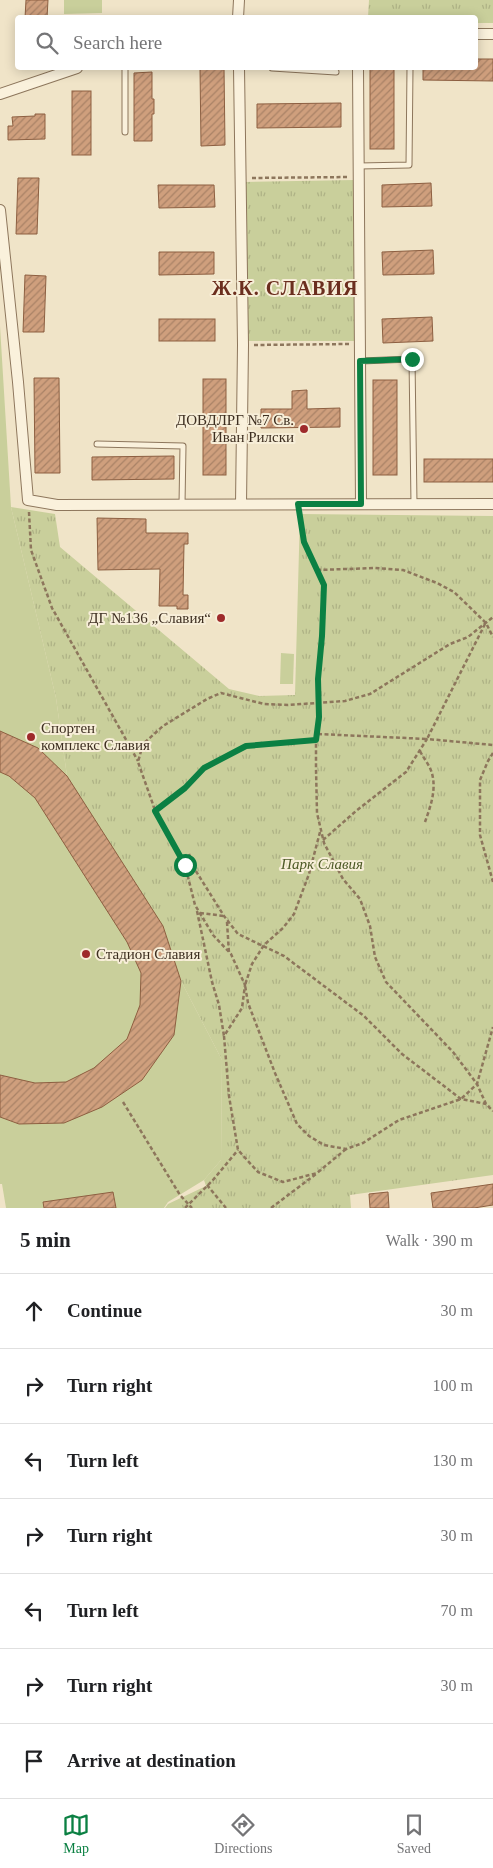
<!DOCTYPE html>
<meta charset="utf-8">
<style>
:root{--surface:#fff;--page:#f2f2f2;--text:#202124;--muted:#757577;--line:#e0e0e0;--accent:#0b8043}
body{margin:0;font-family:"Times New Roman",serif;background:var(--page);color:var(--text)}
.stop{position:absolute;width:15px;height:15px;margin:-11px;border:4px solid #0b8043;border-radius:50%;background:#fff}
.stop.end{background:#0b8043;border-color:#fff;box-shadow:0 1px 5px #0008}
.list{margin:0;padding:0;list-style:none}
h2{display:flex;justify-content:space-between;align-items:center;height:65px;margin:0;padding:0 20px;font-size:21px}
h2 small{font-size:16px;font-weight:400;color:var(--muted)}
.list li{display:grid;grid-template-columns:32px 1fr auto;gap:15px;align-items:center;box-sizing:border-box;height:75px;padding:0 20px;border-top:1px solid var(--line)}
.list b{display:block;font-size:19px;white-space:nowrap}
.list em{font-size:16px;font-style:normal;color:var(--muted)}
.icon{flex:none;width:28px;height:28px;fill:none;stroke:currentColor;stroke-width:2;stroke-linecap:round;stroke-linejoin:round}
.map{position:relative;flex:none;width:493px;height:1208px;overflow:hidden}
.search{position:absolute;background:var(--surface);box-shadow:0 2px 12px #0003;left:15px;right:15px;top:15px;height:55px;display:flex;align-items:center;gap:12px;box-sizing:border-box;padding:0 18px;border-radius:5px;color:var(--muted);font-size:19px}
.sheet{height:590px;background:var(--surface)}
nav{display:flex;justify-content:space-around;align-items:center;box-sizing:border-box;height:70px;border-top:1px solid var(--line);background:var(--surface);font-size:14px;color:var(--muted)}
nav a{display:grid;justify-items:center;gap:2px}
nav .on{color:var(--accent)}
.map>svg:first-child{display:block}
.grass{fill:url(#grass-tufts)}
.pitch{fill:#c9cf9b}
.building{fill:url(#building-hatch);stroke:#8d5f41}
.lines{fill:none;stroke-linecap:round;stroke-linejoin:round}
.service-casing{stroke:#8d765c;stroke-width:7}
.minor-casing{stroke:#8d765c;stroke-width:12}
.path{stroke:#8d765c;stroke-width:2.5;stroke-dasharray:4 2.5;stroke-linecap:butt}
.service{stroke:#faf1dc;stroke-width:5}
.minor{stroke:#faf1dc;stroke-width:10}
.route{stroke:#0b8043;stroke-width:6}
.poi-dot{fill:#9e2a2b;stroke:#f7eed8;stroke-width:2}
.labels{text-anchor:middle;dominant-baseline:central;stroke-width:4;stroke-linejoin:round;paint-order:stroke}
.poi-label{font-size:15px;fill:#3d2e20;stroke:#f7eed8;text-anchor:end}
.park-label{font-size:15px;font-style:italic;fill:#4d5a26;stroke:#f7eed8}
.district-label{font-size:20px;font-weight:bold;letter-spacing:1px;fill:#6b2e1e;stroke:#f7eed8}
</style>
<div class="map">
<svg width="493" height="1208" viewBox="0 0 493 1208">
<defs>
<pattern id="grass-tufts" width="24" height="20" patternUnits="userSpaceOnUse" patternTransform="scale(1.25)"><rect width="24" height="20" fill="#c9cf9b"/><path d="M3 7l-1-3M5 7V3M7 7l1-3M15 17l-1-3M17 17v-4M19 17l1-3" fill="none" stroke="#aeb285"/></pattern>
<pattern id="building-hatch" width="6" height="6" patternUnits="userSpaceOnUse" patternTransform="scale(1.25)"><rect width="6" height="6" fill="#cf9f7d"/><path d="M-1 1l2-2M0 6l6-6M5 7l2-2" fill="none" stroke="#a98266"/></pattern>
</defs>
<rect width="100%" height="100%" fill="#f0e4c8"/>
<g class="grass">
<path d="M369 0H493V23H476V18L368 17Z"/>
<path d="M354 180 357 341H248L245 182Z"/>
<path d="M11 507 55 514 60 547 229 689 259 696 295 695 300 514 493 516V1175L350 1195 351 1208H165L168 1204 206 1186 204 1180 221 1160 222 1060 181 981 67 776 56 698Z"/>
</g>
<g class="pitch">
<path d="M64 0H102V13L64 14Z"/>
<path d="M0 326 11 507 56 698 67 776 181 981 222 1060 221 1160 204 1180 168 1202 164 1208H6L2 1184H0Z"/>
<path d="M281 653 294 654 293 684H280Z"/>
</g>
<g class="building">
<path d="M26 0H48L47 18H25Z"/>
<path d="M476 59H493V81L423 80V68H476Z"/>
<path d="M200 68H224L225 145 201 146Z"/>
<rect x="370" y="68" width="24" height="81"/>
<path d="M152 72V99H154V114H152V141H134V73Z"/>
<rect x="72" y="91" width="19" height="64"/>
<path d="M341 103V127L257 128V104Z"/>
<path d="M35 114H45V139L8 140V126H13L12 117 35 116Z"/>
<path d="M18 178H39L37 234H16Z"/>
<path d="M431 183 432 206 382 207V185Z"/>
<path d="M158 185H214L215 207 159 208Z"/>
<path d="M433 250 434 274 383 275 382 252Z"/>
<path d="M159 252H214V274L159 275Z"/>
<path d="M25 275 46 276 44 332H23Z"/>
<path d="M432 317 433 341 383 343 382 319Z"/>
<rect x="159" y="319" width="56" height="22"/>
<path d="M34 378H59L60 473H35Z"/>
<rect x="203" y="379" width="23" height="96"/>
<rect x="373" y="380" width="24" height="95"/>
<path d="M307 390V409L340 408V427L261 428V409H292V391Z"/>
<path d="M174 456V479L92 480V457Z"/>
<rect x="424" y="459" width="69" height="23"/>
<path d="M97 518 146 519V533H188V544H184L183 595H188V609H177V606H159L160 569 98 570Z"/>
<path d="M0 731 38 748 67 776 163 926 181 981 174 1035 142 1080 102 1107 64 1123 19 1124 0 1117V1075L35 1083 66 1082 94 1068 127 1039 140 1005 141 973 127 942 35 798 9 776 0 772Z"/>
<path d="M493 1184V1205L474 1208H433L431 1193Z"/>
<path d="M113 1192 116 1208H44L43 1202Z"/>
<path d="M388 1192 389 1208H370L369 1194Z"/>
</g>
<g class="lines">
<g class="service-casing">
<g id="service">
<path d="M125 68V132"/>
<path d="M272 68 336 72"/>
<path d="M359 166 409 165 410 68"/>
<path d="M361 361 412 359 414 504"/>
<path d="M97 444 183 446 182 504"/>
</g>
</g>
<g class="minor-casing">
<g id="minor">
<path d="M238 18 239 0"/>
<path d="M476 34H493"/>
<path d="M239 68 243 345 241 504"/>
<path d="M358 68 361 504"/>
<path d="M0 94 77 68"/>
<path d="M0 210 18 382 28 500 57 505 493 504"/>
</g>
</g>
<g class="path">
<path d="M252 178 349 177"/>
<path d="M254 345 349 344"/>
<path d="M29 512 31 550 52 608 138 761"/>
<path d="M300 515 304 542 324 585 322 636 318 679 319 717 316 740V768L317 813 324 843 343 879 360 899 370 926 375 957 386 982 453 1052 477 1084 486 1104 493 1111"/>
<path d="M317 570 375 568 403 570 437 583 454 592 486 623 493 637"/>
<path d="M318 734 427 739 485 624"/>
<path d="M420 751C423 757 427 762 430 768 438 786 431 805 425 822"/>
<path d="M493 753 488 761 480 780V835L493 882"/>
<path d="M155 811 185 788 204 768 246 746 316 740"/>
<path d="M320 832 309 874 294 914 283 928 264 945 252 964 245 985 248 1003 275 1073 297 1124 309 1136 324 1145 346 1149 363 1143 399 1120 461 1099 477 1084 493 1027"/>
<path d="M323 840 356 811 406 772 427 739 493 745"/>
<path d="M189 854 194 868"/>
<path d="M185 865 194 868 224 916 238 934 284 956 364 1016 402 1054 461 1099 486 1104"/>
<path d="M197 911 212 982 219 1005 224 1036"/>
<path d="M200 913 224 916"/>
<path d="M227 922 229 953"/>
<path d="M123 1102 180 1195 192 1208"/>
<path d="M346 1149 317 1173 283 1182 258 1172 238 1150 229 1096 224 1036 242 1008 245 985 231 954 213 935 195 905 185 865 156 813 138 762 143 744 163 726 207 699 221 693 264 704 288 705 345 701 370 694 450 644 468 637 493 617"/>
<path d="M207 1185 226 1208"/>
<path d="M185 1208 213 1180 238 1150"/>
<path d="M271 1208 316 1174"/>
</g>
<use href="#service" class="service"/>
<use href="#minor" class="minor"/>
</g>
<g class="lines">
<path class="route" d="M185 865 155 811 185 788 204 768 246 746 316 740 319 717 318 679 322 636 324 585 304 542 298 504H361L360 361 412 359"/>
</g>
<g class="poi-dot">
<circle cx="304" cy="429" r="5"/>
<circle cx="221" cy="618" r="5"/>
<circle cx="31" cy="737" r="5"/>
<circle cx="86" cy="954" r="5"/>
</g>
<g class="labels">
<g class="poi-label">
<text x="294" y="420">ДОВДЛРГ №7 Св.<tspan x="294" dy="17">Иван Рилски</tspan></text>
<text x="211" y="618">ДГ №136 „Славия“</text>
<text x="41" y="728" text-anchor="start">Спортен<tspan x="41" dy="17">комплекс Славия</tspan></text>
<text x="96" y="954" text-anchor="start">Стадион Славия</text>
</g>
<g class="park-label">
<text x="322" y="864">Парк Славия</text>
</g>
<g class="district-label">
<text x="285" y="288">Ж.К. СЛАВИЯ</text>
</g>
</g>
</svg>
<div class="stop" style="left:185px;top:865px"></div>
<div class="stop end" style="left:412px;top:359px"></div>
<div class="search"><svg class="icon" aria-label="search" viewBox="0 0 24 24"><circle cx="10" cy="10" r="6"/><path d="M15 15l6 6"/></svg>Search here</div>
</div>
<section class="sheet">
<h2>5 min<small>Walk · 390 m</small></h2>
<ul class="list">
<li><svg class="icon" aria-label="ahead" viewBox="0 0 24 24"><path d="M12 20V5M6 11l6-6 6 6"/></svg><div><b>Continue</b></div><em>30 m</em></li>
<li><svg class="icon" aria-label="right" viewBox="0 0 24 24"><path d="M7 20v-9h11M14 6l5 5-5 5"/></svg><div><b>Turn right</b></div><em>100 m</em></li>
<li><svg class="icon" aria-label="left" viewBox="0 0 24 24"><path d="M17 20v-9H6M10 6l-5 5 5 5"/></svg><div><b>Turn left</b></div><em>130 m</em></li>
<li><svg class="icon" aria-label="right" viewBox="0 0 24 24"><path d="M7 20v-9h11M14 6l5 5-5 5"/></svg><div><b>Turn right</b></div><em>30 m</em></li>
<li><svg class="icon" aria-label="left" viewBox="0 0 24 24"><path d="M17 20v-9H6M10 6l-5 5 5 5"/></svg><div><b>Turn left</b></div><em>70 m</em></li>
<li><svg class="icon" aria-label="right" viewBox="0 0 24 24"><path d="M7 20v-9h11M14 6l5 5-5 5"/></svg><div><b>Turn right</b></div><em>30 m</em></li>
<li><svg class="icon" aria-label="arrive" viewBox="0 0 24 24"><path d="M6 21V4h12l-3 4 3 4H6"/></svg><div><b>Arrive at destination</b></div></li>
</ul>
</section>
<nav>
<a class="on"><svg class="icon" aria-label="map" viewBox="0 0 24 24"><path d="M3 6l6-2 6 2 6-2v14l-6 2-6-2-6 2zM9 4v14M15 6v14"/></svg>Map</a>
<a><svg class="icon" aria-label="directions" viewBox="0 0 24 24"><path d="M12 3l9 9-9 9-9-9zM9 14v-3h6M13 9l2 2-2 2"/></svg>Directions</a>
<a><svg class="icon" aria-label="saved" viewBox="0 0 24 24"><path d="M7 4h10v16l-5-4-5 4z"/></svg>Saved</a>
</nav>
